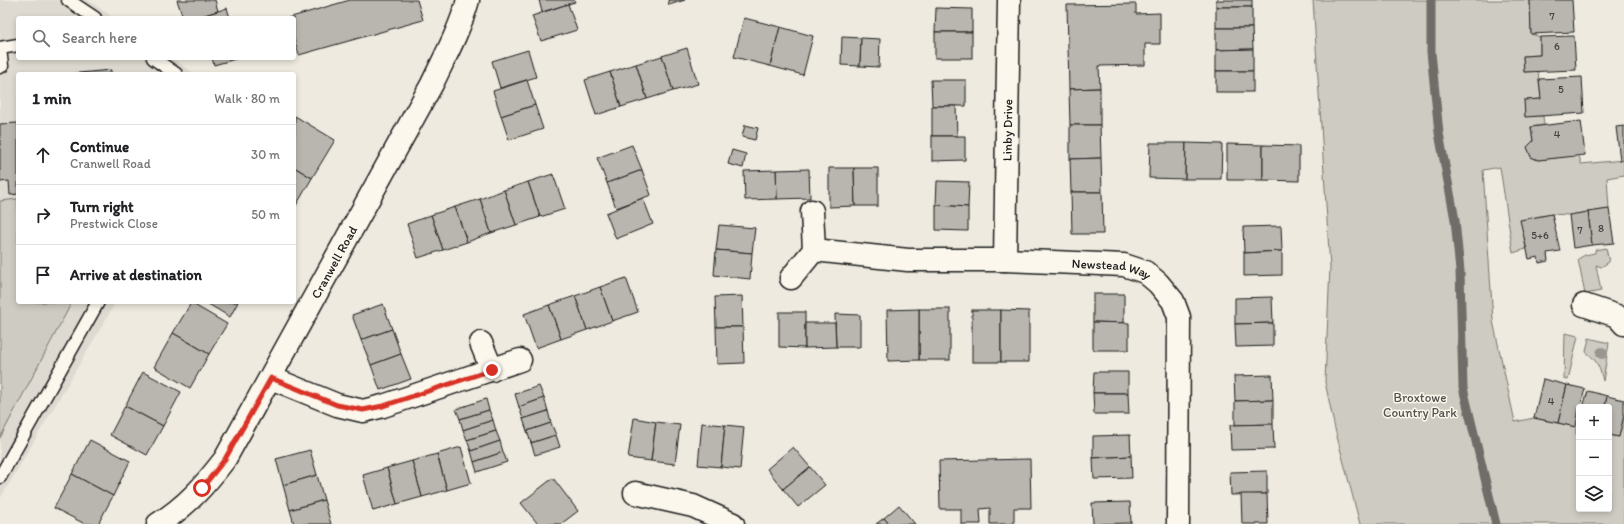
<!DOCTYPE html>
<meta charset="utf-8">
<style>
:root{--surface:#fff;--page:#f2f2f2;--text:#202124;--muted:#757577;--line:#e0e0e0}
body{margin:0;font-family:Itim,sans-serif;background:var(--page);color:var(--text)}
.controls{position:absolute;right:12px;bottom:12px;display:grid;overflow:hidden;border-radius:4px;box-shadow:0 2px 6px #0003}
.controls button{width:36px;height:36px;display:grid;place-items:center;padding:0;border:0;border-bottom:1px solid var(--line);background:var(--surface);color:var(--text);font:20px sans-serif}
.stop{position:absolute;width:12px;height:12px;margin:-9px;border:3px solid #d93025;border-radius:50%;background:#fff}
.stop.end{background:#d93025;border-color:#fff;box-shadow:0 1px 4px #0008}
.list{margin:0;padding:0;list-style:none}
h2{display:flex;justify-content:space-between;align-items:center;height:52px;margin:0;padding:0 16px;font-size:17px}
h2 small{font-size:13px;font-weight:400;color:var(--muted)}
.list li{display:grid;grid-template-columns:26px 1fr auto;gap:12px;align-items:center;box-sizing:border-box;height:60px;padding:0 16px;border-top:1px solid var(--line)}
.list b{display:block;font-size:15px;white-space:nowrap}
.list p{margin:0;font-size:13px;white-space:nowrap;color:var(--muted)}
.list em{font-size:13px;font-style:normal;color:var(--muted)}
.icon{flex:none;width:22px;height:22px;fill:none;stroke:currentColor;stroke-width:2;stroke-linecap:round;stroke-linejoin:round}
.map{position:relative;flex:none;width:1624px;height:524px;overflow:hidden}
.search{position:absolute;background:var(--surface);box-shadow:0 2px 6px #0003;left:16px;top:16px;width:280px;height:44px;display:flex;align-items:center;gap:10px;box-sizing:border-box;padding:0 14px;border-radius:4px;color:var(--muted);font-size:15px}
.panel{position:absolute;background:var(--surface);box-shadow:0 2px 6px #0003;left:16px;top:72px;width:280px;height:232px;border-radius:4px}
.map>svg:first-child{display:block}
.built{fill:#dedad1}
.green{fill:#ceccc2;stroke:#75746f}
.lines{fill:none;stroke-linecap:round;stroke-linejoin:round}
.stream{stroke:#6f6d69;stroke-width:9}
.building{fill:#b9b6af;stroke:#1c1c1c}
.service-casing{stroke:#1c1c1c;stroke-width:15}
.minor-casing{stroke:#1c1c1c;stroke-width:25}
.service{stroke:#fbf7ec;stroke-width:12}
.minor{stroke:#fbf7ec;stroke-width:22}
.tree{fill:#98968f}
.route{stroke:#d93025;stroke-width:5}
.labels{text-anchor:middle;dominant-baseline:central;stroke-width:3;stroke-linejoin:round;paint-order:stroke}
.number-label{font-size:11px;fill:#434241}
.street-label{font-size:13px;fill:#1c1c1c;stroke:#fbf7ec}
.park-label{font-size:13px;fill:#51514e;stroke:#fbf7ec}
</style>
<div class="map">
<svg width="1624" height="524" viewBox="0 0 1624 524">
<rect width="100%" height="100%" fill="#eeeadf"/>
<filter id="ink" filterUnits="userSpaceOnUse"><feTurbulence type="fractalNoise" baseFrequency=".025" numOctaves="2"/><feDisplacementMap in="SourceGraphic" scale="8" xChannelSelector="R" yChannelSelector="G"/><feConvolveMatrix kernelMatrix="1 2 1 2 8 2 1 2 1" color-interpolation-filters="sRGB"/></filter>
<g filter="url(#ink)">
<path class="built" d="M0 0H88L114 18H18V58H172L195 74H18V302H116L0 499Z"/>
<g class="green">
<path d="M1313 0H1530L1531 34 1540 37V55L1523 56 1524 72 1538 71 1541 99 1525 100V116H1543L1544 125 1531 127 1533 141 1531 157 1538 160 1579 155 1581 164 1624 160V175L1607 178 1609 209 1569 215 1552 214 1521 220 1526 249 1513 253 1500 167 1483 170 1493 321 1515 422 1534 418 1576 427V434L1579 435V509H1609V435L1619 437 1624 415V524H1360L1335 429 1325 382 1330 267Z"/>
<path d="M18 199V302H72L0 438V201Z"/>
<path d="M1606 248 1609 262 1601 267 1596 265 1601 291 1585 294 1578 259 1585 255 1595 253V250Z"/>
<path d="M1565 333 1578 336 1568 380 1564 379Z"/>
<path d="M1589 338 1609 343 1603 381C1600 368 1597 360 1586 352Z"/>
</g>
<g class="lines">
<path class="stream" d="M1431 0V52L1439 133 1455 220 1460 271 1463 388 1496 524"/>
</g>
<g class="building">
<path d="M177 0H215L218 11 195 18H183Z"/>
<path d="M350 0H417L423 20 299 55 294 39V18H288Z"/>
<path d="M539 0H574L575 2 542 12Z"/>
<path d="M668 0H685L669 5Z"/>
<rect x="1216" y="0" width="36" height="7"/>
<path d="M1530 0H1572L1574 32 1531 34Z"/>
<path d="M568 4 577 30 541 41 532 16Z"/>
<path d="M1136 4V14L1160 13V44H1145V65L1099 66 1100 88 1069 89 1067 5Z"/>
<rect x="1216" y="7" width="36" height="21"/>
<path d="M227 8 230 18H195L218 11Z"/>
<path d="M936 8 972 9V32H935Z"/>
<path d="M744 18 780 27 770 66 734 57Z"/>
<path d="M780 27 813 36 803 75 770 66Z"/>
<path d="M1216 28H1252L1253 49 1216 50Z"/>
<rect x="935" y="32" width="37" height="26"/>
<path d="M1574 36 1576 70 1524 72 1523 56 1540 55V37Z"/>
<path d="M842 37 861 38 860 66 841 65Z"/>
<path d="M861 38 880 39 879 67 860 66Z"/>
<path d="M687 48 698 84 673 91 662 56Z"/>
<path d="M1253 49V71H1216V50Z"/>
<path d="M528 50 536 77 500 88 492 61Z"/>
<path d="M662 56 673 91 647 99 636 64Z"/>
<path d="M212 58H239L214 65Z"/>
<path d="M636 64 647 99 621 107 610 72Z"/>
<path d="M111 70V74H68Z"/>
<rect x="1216" y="71" width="37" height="21"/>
<path d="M610 72 621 107 596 115 585 80Z"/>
<path d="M1582 77 1584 113 1525 117 1524 100 1541 99 1539 79Z"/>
<path d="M527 80 535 105 501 116 493 91Z"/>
<path d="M931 80H966V106H932Z"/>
<path d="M1100 88V125H1070L1069 89Z"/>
<path d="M535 105 543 129 509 140 501 116Z"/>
<path d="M932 106H956L957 136H932Z"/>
<path d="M295 116 335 140 312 178 294 167Z"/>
<path d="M1581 121 1585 155 1538 160 1531 157 1527 147 1533 141 1531 127Z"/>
<path d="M18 123V194L10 195 9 181 0 182V124Z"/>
<path d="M745 125 758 128 755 140 742 137Z"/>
<path d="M1070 125H1100L1101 158 1070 159Z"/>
<path d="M1624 126V160H1620L1616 127Z"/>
<path d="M932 136H965V160L932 161Z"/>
<path d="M1150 143H1186L1185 179 1149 178Z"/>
<path d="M1186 143 1222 144 1221 179H1185Z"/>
<path d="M1227 144 1263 145V180H1227Z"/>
<path d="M632 145 642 170 607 183 597 158Z"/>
<path d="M1263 145 1299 146V181L1263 180Z"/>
<path d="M732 150 746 154 743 168 728 164Z"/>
<path d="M1101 158 1102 192H1071L1070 159Z"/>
<path d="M294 167 312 178 294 209Z"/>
<path d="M829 168H854L855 206 829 207Z"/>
<path d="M854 168H878V206H855Z"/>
<path d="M809 169 810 198 777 199 776 170Z"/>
<path d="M642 170 651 195 616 208 607 183Z"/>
<path d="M776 170 777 199 745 200 744 171Z"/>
<path d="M553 174 565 209 540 217 528 182Z"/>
<path d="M937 181 969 182 968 207 936 205Z"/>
<path d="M528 182 540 217 516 225 504 190Z"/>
<path d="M504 190 516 225 491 233 480 199Z"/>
<path d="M1071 192H1102L1103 234H1072Z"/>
<path d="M643 198 653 224 616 239 606 213Z"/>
<path d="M480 199 491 233 467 242 455 207Z"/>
<path d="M936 205 968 207V231L936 230Z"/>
<path d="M455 207 467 242 443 250 431 215Z"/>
<path d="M1609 209 1614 243 1592 245 1588 212Z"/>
<path d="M1588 212 1592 245 1573 248 1569 215Z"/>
<path d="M1552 214 1560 251 1547 253 1548 261 1539 263 1538 257 1529 259 1520 220Z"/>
<path d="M431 215 443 250 418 258 407 224Z"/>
<path d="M719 225 755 228 752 253 716 250Z"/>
<path d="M1281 226 1282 251 1244 253 1243 227Z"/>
<path d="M716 250 752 253 750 279 714 275Z"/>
<path d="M1282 251V275L1244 276V253Z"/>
<path d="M626 278 638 312 612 321 600 287Z"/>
<path d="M600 287 612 321 587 330 575 296Z"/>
<path d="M1093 294H1124V323L1093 322Z"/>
<path d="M575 296 587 330 561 339 549 305Z"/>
<path d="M742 296 743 327H716L715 297Z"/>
<path d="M1272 297 1273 323 1235 324V298Z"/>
<path d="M205 302H238L230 317Z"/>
<path d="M191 303 227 324 209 354 173 333Z"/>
<path d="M383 304 392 329 361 340 352 315Z"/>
<path d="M549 305 561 339 536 348 524 314Z"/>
<rect x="919" y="309" width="31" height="51"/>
<path d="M919 309V360L888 361 887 310Z"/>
<rect x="972" y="310" width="29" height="52"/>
<path d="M1001 310 1029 311V362H1001Z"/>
<path d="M779 312H805V348L779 347Z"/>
<path d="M835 314 860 315V347H836Z"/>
<path d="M1093 322 1129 323V350H1093Z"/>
<path d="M805 323H835L836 347 805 348Z"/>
<path d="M1273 323V346L1236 347 1235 324Z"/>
<path d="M716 327H743L744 363 717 364Z"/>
<path d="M392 329 401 354 371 365 361 340Z"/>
<path d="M173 333 209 354 190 388 154 367Z"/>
<path d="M401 354 411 379 380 390 371 365Z"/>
<path d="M143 372 181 392 163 426 125 406Z"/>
<path d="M1094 372H1128V393H1093Z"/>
<path d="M1272 375 1273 400 1235 401 1234 376Z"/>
<path d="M1543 379 1567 385 1558 423 1534 418Z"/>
<path d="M1567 385 1585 389 1580 407H1579L1576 427 1558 423Z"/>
<path d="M539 386 544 398 519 407 515 394Z"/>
<path d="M1588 391 1607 396 1605 407H1583Z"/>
<path d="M1093 393H1128L1129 414H1094Z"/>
<path d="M1607 396 1624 400V415L1619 437 1609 435V407H1605Z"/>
<path d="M544 398 548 411 523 419 519 407Z"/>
<path d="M486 399 489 410 460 419 456 409Z"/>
<path d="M1273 400V424L1235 425V401Z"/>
<path d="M125 406 163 426 147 455 110 435Z"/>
<path d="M489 410 493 420 463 430 460 419Z"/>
<path d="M548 411 551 423 527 431 523 419Z"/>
<path d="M634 418 656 422 651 461 628 458Z"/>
<path d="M493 420 496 431 467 440 463 430Z"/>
<path d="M656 422 680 425 675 464 651 461Z"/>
<path d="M551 423 556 435 531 443 527 431Z"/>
<path d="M702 423 725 425 721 467 698 465Z"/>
<path d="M1273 424 1274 449 1231 450 1230 425Z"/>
<path d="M725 425 744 427 740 469 721 467Z"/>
<path d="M496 431 500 441 471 451 467 440Z"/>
<path d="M556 435 560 447 535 455 531 443Z"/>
<path d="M1130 435 1131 456 1093 458V436Z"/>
<path d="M90 440 130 461 113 496 72 474Z"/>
<path d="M500 441 503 452 474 462 471 451Z"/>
<path d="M461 447 471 483 447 490 437 454Z"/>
<path d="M793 447 810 467 783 489 767 469Z"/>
<path d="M310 450 317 475 283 485 276 459Z"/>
<path d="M503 452 507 462 477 472 474 462Z"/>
<path d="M437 454 447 490 422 497 412 461Z"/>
<path d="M1131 456 1132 478 1094 479 1093 458Z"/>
<path d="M1030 459 1031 508H1014V524H990V508L980 509 981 524H961V509H940L939 461Z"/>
<path d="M412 461 422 497 397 504 387 468Z"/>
<path d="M810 467 825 485 798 507 783 489Z"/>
<path d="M387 468 397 504 373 511 363 475Z"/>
<path d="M1267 471V494L1231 495 1230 472Z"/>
<path d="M72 474 113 496 98 524H85L54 508Z"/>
<path d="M317 475 324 500 290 510 283 485Z"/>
<path d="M553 478 578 511 561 524H538L521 503Z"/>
<path d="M1241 494H1267L1268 524H1242Z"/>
<path d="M324 500 331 524H294L290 510Z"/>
<path d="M1130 502 1131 523 1093 524 1092 503Z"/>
<path d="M899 505 915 524H889L884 518Z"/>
<path d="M884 518 889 524H876Z"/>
</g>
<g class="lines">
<g class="service-casing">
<g id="service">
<path d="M68 0 95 18"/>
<path d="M153 58 176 74"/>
<path d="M0 67 2 66 0 48 18 45"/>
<path d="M0 477 98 302"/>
</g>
</g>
<g class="minor-casing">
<g id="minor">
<path id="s1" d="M814 250 908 260H1005L1124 265 1145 272 1158 283 1173 301 1179 317 1178 524"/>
<path id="s2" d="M1005 260 1009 0"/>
<path d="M791 278 814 250 812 211"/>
<path d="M1584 305 1617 316 1624 324"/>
<path d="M481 343 492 370"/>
<path d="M271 378 337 405 363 411 383 406 520 360"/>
<path d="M635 493 693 506 733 524"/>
<path id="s3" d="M158 524C187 506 205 485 225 459L432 84C445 57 460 29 468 0"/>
</g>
</g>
<use href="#service" class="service"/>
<use href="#minor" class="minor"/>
</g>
<circle class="tree" cx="1602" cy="353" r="6"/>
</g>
<g class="lines" filter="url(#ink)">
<path class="route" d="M202 488 225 459 271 378 337 405 363 410 383 406 492 370"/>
</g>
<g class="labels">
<g class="number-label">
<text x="1552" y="16">7</text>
<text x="1557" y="46">6</text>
<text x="1561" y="89">5</text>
<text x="1557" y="134">4</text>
<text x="1601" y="228">8</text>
<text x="1580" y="230">7</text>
<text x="1540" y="235">5+6</text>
<text x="1551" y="401">4</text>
</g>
<g class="street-label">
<text stroke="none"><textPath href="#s2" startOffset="130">Linby Drive</textPath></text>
<text stroke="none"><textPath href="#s3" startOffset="319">Cranwell Road</textPath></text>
<text stroke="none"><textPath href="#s1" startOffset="299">Newstead Way</textPath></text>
</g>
<g class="park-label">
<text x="1420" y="397">Broxtowe<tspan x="1420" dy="15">Country Park</tspan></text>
</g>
</g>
</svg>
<div class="controls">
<button>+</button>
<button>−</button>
<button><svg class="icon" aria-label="layers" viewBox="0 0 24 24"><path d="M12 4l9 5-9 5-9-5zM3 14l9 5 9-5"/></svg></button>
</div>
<div class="stop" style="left:202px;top:488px"></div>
<div class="stop end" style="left:492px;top:370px"></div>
<div class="search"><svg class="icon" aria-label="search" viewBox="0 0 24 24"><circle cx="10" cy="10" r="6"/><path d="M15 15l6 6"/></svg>Search here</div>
<section class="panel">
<h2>1 min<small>Walk · 80 m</small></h2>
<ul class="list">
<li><svg class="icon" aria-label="ahead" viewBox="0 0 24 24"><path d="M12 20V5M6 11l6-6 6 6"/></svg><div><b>Continue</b><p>Cranwell Road</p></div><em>30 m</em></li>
<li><svg class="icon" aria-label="right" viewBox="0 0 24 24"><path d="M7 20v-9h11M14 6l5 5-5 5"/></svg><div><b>Turn right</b><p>Prestwick Close</p></div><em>50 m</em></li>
<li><svg class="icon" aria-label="arrive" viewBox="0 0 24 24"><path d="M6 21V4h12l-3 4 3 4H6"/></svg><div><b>Arrive at destination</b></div></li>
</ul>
</section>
</div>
